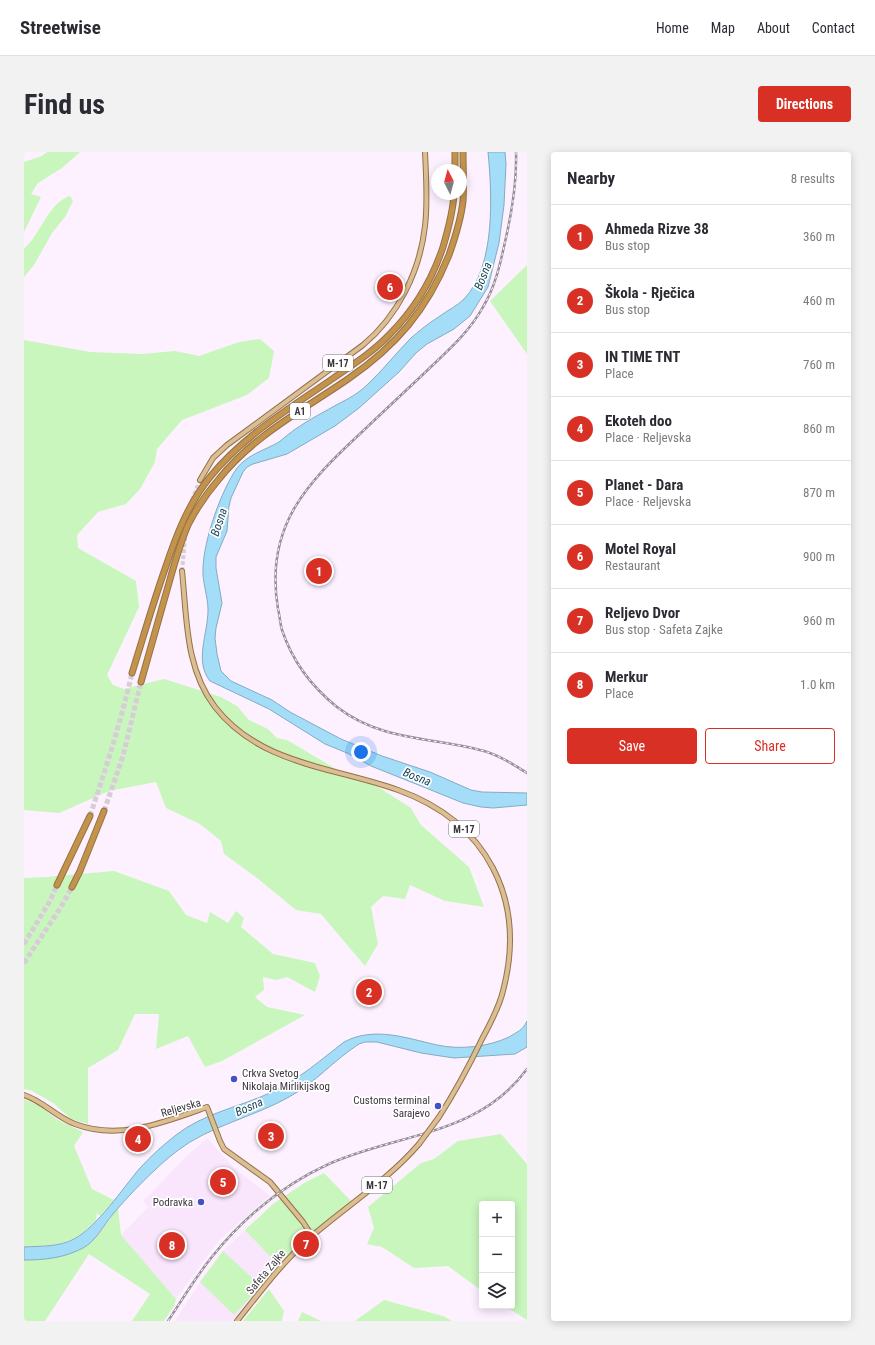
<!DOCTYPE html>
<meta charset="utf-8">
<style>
:root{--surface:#fff;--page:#f2f2f3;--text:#2b2b33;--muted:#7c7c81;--line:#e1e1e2;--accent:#d93025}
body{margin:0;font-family:"Roboto Condensed",sans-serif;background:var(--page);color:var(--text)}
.controls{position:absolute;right:12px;bottom:12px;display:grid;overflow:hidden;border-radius:4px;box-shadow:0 2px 10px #0003}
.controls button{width:36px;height:36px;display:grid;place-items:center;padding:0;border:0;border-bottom:1px solid var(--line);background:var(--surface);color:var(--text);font:20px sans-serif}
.compass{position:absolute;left:407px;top:12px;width:36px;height:36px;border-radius:50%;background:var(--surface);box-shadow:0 2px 10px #0003;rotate:354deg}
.you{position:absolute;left:337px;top:600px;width:14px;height:14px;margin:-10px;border:3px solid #fff;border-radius:50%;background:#1a73e8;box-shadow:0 0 0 6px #1a73e833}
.badge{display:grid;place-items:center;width:26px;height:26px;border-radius:50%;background:var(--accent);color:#fff;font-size:13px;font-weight:700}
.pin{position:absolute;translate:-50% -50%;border:2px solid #fff;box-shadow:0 1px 4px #0006}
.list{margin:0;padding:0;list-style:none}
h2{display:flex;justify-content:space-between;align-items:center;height:52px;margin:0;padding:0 16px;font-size:17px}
h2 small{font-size:13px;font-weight:400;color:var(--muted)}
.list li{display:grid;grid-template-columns:26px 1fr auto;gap:12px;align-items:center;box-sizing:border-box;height:64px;padding:0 16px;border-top:1px solid var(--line)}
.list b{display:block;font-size:15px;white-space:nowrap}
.list p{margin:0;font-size:13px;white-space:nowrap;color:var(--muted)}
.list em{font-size:13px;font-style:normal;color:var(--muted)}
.actions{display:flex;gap:8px;padding:12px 16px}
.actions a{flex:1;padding:9px 0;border:1px solid var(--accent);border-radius:4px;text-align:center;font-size:14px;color:var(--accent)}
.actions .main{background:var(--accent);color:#fff}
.icon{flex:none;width:22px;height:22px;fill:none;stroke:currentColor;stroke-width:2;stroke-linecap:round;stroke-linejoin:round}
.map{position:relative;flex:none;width:503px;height:1169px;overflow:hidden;border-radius:4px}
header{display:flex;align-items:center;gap:24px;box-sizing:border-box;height:56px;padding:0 20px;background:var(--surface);border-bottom:1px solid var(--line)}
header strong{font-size:19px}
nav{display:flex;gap:22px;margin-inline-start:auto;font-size:14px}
.intro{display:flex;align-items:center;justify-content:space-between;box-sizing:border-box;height:96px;padding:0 24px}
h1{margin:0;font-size:28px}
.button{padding:10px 18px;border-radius:4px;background:var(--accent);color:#fff;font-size:14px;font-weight:700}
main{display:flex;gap:24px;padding:0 24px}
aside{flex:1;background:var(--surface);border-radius:4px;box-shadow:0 2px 10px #0003}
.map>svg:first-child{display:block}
.built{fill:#f9e5fc}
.green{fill:#c9f6bd}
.water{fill:#a4ddf7;stroke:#85abc0}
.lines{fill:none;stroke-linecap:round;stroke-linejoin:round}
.major-tunnel{stroke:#d7ccd8;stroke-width:4;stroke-dasharray:4 2;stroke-linecap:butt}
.highway-tunnel{stroke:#d7ccd8;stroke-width:5;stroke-dasharray:5 2.5;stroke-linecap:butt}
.major-casing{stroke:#947246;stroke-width:6}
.highway-casing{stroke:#947246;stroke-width:7}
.major{stroke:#dbbe93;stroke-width:4}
.highway{stroke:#c3934b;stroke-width:5}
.rail-casing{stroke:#978e99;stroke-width:2.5}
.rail{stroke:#fff;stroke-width:1;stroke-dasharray:3;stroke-linecap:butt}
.major-bridge-casing{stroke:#947246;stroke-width:6;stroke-linecap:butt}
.major-bridge{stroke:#dbbe93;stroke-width:4}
.poi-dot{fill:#4550c5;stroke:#fff;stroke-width:1.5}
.labels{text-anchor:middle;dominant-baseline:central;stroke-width:3.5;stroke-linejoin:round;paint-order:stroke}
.shield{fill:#fff;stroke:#777278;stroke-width:1}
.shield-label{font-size:10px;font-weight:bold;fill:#3d363e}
.poi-label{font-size:11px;fill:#3d363e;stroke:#fff;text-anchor:end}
.street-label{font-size:11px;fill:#3d363e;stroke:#fff}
.water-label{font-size:12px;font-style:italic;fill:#1a4759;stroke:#fff}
</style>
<header>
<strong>Streetwise</strong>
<nav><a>Home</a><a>Map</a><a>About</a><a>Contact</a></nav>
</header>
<div class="intro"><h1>Find us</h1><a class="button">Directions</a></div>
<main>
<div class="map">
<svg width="503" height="1169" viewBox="0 0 503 1169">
<rect width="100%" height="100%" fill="#fdf1ff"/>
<g class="built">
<path d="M183 986 209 1015 246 1044 195 1088 152 1147 97 1083 124 1055 119 1049 162 1005Z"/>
<path d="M221 1078 256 1115 213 1169H151L176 1130 199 1099Z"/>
</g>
<g class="green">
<path d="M23 0H56L38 16 14 31 7 42 17 45 0 80V10L18 4Z"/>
<path d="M46 44 49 49 41 65 28 81 10 113 0 125V97C3 93 7 90 10 85 20 71 28 50 46 44Z"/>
<path d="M503 113V202L466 149Z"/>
<path d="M236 187 250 199 245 226 223 243 158 268 133 297 131 310 116 337 102 352 74 360 53 383 54 396 112 429 115 455 83 523 89 533 100 537 140 527 197 545 213 554 225 568 244 577 253 586 263 588 322 623 351 633 387 656 397 673 445 715 460 755 421 749 386 733 381 747 359 744 347 755 354 792 341 814 297 762 272 758 233 726 200 702 197 689 176 672 142 656 132 630 85 639 35 661 0 658V188L66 200 118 202 151 199 175 204 215 190Z"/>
<path d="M90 719 145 739 162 763 183 771 186 760 204 771 212 759 220 766 217 775 249 802 291 811 296 824 291 840 263 825 252 828 239 825 240 838 231 845 243 855 281 863 198 909 181 915 164 884 132 897 135 862H111L94 898 64 916V972L47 967 29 951 8 939 0 937V726L22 725Z"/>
<path d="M0 947 16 954 34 968 59 980 50 994 68 1037 90 1048 76 1064 73 1061 72 1068C48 1094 33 1093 0 1095Z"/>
<path d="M477 982 503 1012V1168L481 1154H488V1052H458V1139L424 1114 390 1116 358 1095 343 1092 350 1076 344 1055 397 1011 410 1007 434 989Z"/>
<path d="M300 1021 329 1051 306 1069 256 1115 221 1078 249 1052 280 1031Z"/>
<path d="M94 1056 97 1083 152 1147 150 1154 140 1169H108L126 1142 65 1102 21 1169H0V1108C24 1108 47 1105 66 1091 76 1083 86 1066 94 1056Z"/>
<path d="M199 1099 237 1134 210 1163 176 1130Z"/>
<path d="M245 1137 260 1159 258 1169H219Z"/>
<path d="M360 1148 419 1164 428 1169H331Z"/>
<path d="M278 1160 297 1169H274Z"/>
</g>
<g class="water">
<path d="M464 0H481L482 12 480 53 475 91 464 135 446 164 430 177 403 192 392 201 375 220 335 256 311 274 263 302 229 312 223 315 219 320 207 346 205 354 203 379 192 405V416L198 451 192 476 191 486 193 502 197 519 207 529 248 548 266 560 317 587 358 604 406 620 447 638 458 640 503 641V653L469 656 457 655 439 651 397 634 347 614 323 601 301 592 245 557 186 529C170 509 184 482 184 458 184 444 178 430 179 416 180 387 197 339 213 316 223 303 241 298 255 290 261 285 267 280 273 276 286 267 300 260 314 252 324 247 335 241 344 232 359 218 372 201 387 186 396 178 405 171 416 164 424 158 433 154 440 147 472 114 468 42 464 0Z"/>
<path d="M503 869V895L491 902 430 906 397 901 353 890H341L335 892C310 908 291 931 265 945 230 965 185 974 153 999 132 1015 106 1042 89 1062 79 1074 72 1089 59 1096 40 1106 21 1108 0 1108V1095C17 1094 35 1095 50 1087 74 1074 98 1037 116 1016 127 1004 139 993 152 983 180 961 216 955 248 940 274 928 298 907 320 890 350 874 382 886 413 893 436 898 464 895 485 885 493 880 499 878 503 869Z"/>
</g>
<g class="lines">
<g class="major-tunnel">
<path d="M168 348 176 328"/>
<path d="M158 419 161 386"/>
</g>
<g class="highway-tunnel">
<path d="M80 659 99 604 117 530"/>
<path d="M66 664C82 616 97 569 108 521"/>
<path d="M0 792 26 749 33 733"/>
<path d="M0 811 37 755 48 735"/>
</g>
<g class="major-casing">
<g id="major">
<path d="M176 328 189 306 203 293 339 193C374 164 396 119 401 74 404 49 402 24 401 0"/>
<path d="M158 419C163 466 161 516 191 555 236 613 310 615 374 638 463 670 503 747 479 839 475 856 466 872 458 887 445 914 431 940 415 965"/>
<path d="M0 943C19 949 32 965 51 972 95 989 141 970 183 955L196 989 200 997 246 1030 279 1070 288 1084"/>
<path d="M213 1169C237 1139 259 1109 288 1084 324 1053 364 1028 395 992"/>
</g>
</g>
<g class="highway-casing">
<g id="highway">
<path d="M431 0V18"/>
<path d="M108 521C119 486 129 451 141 417 152 384 164 352 186 325 220 283 268 255 311 225 330 212 350 199 366 182 390 158 408 128 419 95 424 78 429 60 430 42"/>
<path d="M117 530C125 501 133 473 141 445 148 421 154 396 164 373 172 357 183 341 195 327 229 284 279 258 324 227 372 194 403 158 425 103 431 86 437 67 439 49 440 33 439 16 439 0"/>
<path d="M33 733 66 664"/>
<path d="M48 735 56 719 80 659"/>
</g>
</g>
<use href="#major" class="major"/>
<use href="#highway" class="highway"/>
<g class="rail-casing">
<g id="rail">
<path d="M492 0C493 31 488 60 481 90 476 113 471 135 459 155 447 177 429 194 411 211 387 234 363 256 339 279 283 331 240 374 254 457 256 464 256 472 258 478 268 508 288 535 313 555 357 589 406 585 456 598 473 602 489 612 503 621"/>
<path d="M144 1169C158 1148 171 1126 187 1106 219 1066 260 1032 307 1011 376 981 455 983 503 917"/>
</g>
</g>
<use href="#rail" class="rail"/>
<g class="major-bridge-casing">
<path id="major-bridge" d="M395 992 415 965"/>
</g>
<use href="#major-bridge" class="major-bridge"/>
</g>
<g class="poi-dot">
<circle cx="210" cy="927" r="4"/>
<circle cx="414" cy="954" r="4"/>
<circle cx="177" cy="1050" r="4"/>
</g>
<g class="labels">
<g class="shield">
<rect x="299" y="203" width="30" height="16" rx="3"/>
<rect x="266" y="251" width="20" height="16" rx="3"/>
<rect x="425" y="669" width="30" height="16" rx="3"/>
<rect x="338" y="1025" width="30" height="16" rx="3"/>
</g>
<g class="shield-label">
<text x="314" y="211">M-17</text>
<text x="276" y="259">A1</text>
<text x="440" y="677">M-17</text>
<text x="353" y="1033">M-17</text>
</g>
<g class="poi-label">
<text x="218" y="921" text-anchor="start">Crkva Svetog<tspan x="218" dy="13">Nikolaja Mirlikijskog</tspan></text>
<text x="406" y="948">Customs terminal<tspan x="406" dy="13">Sarajevo</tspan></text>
<text x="169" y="1050">Podravka</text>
</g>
<g class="street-label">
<text transform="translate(157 956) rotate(-16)">Reljevska</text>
<text transform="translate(242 1120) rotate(-50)">Safeta Zajke</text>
</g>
<g class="water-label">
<text transform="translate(459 124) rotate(-69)">Bosna</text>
<text transform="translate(195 370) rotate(-72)">Bosna</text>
<text transform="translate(393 625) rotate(22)">Bosna</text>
<text transform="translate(225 955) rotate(-24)">Bosna</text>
</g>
</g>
</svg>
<div class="controls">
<button>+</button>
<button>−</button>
<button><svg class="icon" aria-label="layers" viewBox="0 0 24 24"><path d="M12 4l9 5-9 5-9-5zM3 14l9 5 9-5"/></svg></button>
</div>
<svg class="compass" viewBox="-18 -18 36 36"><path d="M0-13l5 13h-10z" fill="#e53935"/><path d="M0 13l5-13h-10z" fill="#7c7c81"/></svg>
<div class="you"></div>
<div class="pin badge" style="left:295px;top:419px">1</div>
<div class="pin badge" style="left:345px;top:840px">2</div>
<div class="pin badge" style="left:247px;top:984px">3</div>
<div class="pin badge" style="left:114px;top:987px">4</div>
<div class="pin badge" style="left:199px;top:1030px">5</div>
<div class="pin badge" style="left:366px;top:135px">6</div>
<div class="pin badge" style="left:282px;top:1092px">7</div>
<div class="pin badge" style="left:148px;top:1093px">8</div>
</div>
<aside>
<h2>Nearby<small>8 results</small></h2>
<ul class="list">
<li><span class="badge">1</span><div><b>Ahmeda Rizve 38</b><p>Bus stop</p></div><em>360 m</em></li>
<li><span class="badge">2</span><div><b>Škola - Rječica</b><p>Bus stop</p></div><em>460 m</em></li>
<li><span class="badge">3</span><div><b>IN TIME TNT</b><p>Place</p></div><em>760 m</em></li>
<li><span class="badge">4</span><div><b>Ekoteh doo</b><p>Place · Reljevska</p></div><em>860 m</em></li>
<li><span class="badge">5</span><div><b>Planet - Dara</b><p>Place · Reljevska</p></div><em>870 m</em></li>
<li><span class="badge">6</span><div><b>Motel Royal</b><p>Restaurant</p></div><em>900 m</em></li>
<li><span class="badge">7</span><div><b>Reljevo Dvor</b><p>Bus stop · Safeta Zajke</p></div><em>960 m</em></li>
<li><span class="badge">8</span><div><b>Merkur</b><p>Place</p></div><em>1.0 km</em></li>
</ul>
<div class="actions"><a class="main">Save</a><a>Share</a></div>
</aside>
</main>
